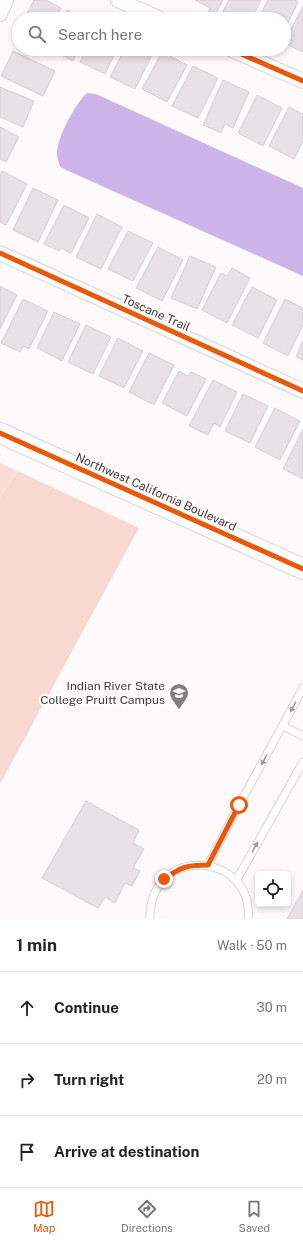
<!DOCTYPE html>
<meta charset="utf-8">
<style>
:root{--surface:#fff;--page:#f2f2f2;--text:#222;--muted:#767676;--line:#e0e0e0;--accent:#ea580c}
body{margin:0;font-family:"Public Sans",sans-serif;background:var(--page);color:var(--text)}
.controls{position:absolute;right:12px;bottom:12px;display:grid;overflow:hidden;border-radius:6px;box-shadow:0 2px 6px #0003}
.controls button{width:36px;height:36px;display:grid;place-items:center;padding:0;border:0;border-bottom:1px solid var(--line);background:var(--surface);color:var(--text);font:20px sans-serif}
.stop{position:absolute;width:12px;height:12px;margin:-9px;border:3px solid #ea580c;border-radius:50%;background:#fff}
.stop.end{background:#ea580c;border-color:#fff;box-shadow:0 1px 4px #0008}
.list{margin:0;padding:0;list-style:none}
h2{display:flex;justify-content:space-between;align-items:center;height:52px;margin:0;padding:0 16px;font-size:17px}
h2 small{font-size:13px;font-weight:400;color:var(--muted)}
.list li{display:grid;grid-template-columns:26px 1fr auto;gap:12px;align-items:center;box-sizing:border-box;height:72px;padding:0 16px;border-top:1px solid var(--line)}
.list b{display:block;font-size:15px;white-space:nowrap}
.list em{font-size:13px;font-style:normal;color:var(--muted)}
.icon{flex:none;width:22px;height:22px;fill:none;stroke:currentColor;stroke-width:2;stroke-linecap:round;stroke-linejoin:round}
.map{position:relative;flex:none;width:303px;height:919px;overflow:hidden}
.search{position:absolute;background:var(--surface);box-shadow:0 2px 6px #0003;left:12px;right:12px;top:12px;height:44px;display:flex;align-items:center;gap:10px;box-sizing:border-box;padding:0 14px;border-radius:22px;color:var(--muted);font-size:15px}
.sheet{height:268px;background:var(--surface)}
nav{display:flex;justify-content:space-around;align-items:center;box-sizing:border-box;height:56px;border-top:1px solid var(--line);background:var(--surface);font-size:11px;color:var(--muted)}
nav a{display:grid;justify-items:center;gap:2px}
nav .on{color:var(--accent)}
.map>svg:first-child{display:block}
.green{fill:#f9dcd5}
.forest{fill:#f8d9d2}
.water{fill:#ceb5e9}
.building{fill:#e7e0e4;stroke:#d5d0d4}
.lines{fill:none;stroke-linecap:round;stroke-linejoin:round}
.lane-casing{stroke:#d9d3d6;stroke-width:9}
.street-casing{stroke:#d9d3d6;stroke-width:16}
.secondary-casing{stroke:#d9d3d6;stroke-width:22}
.lane{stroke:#fffeff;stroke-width:7}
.street{stroke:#fffeff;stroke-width:14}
.secondary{stroke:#fffeff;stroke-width:20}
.cycleway-casing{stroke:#fff;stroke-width:8}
.cycleway{stroke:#e8590c;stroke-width:5}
.oneway{fill:#a19c9e}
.route{stroke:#ea580c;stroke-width:5}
.labels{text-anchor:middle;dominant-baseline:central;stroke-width:4;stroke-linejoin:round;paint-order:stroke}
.street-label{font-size:12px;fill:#43393e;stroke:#fff}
.poi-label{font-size:12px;fill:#43393e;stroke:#fff;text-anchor:end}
</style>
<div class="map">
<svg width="303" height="919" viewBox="0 0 303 919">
<rect width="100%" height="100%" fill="#fefafc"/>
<path class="green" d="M0 463 18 471 0 497Z"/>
<path class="forest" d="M18 471 139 528 0 784V497Z"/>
<path class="water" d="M87 93 96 94 303 188V276L66 170 60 167C59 163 57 158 57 154 57 137 75 104 87 93Z"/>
<g class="building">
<path d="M34 0H46L61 8 56 19H24Z"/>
<path d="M195 0H223L215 15 208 12 210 8Z"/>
<path d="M229 0H261L252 19H229L221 15Z"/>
<path d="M268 0H295L298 2 284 31V19H258Z"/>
<path d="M303 6V52L284 43Z"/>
<path d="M67 10 85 19H63Z"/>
<path d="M50 49H79L73 61Z"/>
<path d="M86 49H117L105 74 80 62Z"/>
<path d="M125 49H155L135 89 110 77Z"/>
<path d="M13 51 55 71 43 96 1 76Z"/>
<path d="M162 52 187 65 167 102 142 89Z"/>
<path d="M193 66 218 78 198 118 172 106Z"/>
<path d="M223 80 249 92 233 128 225 124 221 133 203 125Z"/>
<path d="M0 87 34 101 23 127 0 117Z"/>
<path d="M257 95 282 108 263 146 238 133Z"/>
<path d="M289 107 303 114V141L294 159 269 146Z"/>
<path d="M0 127 19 137 6 162 0 159Z"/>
<path d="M2 171 27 184 6 225 0 222V175Z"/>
<path d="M33 188 58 200 38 242 13 230Z"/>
<path d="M64 205 89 218 71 253 61 248 59 251 44 244Z"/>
<path d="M97 214 122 227 101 269 76 257Z"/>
<path d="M128 231 153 243 133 281 108 269Z"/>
<path d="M158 247 183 260 162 301 136 288Z"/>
<path d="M190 256 216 267 197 309 171 298Z"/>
<path d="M232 268 250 278 227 323 202 310 221 273 227 276Z"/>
<path d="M0 286 17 295 0 329Z"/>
<path d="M252 287 277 300 258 338 232 325Z"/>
<path d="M23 299 48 311 29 349 23 346 20 352 1 343Z"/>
<path d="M285 299 303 308V325L288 356 263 343Z"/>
<path d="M54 312 80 324 62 361 37 348Z"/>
<path d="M86 325 111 337 93 374 68 362Z"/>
<path d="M118 338 143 351 124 388 99 376Z"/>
<path d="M303 340V360L296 357Z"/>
<path d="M149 353 174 365 154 405 129 392Z"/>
<path d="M179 371 188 376 191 372 206 379 187 416 162 403Z"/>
<path d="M213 380 237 392 220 427 214 423 208 435 189 426Z"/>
<path d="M243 394 268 406 250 443 225 431Z"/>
<path d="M275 408 300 421 280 460 255 447Z"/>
<path d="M303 429V479L283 469Z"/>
<path d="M86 801 139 830 133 843 144 849 133 868 140 871 132 886 125 883 115 903 105 897 98 908 42 878Z"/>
<path d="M303 890V919H287Z"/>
</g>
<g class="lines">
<g class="lane-casing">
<g id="lane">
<path d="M283 726 303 736"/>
<path d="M208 865 239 805 303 688"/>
<path d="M236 881 303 762"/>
<path d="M150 919C149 843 255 852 248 919"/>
</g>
</g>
<g class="street-casing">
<g id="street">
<path d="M118 0 161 19"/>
<path d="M0 14 6 0"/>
<path d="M230 49 303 81"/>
<path d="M0 253 303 391"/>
</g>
</g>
<g class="secondary-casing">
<path id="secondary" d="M0 433 303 569"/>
</g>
<use href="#lane" class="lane"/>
<use href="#street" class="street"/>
<use href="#secondary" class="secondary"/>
<g class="cycleway-casing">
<g id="cycleway">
<path d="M230 49 303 81"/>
<path d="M0 253 303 391"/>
<path d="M0 433 303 569"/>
</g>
</g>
<use href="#cycleway" class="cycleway"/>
</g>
<defs><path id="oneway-solid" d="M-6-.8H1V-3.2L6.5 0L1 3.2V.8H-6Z"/></defs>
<g class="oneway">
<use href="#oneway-solid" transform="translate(293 707) rotate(118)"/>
<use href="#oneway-solid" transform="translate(264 760) rotate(119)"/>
<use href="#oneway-solid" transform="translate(255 847) rotate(-61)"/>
</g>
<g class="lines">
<path class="route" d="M164 879C181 867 187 865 208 865L239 805"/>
</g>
<defs>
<g id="university-pin" transform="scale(1)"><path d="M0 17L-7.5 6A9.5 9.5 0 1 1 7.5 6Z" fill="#847d80" stroke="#fff"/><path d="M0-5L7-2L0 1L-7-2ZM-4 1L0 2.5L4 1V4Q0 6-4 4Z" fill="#fff"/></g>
</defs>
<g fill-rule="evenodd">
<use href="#university-pin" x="179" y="693"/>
</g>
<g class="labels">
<g class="street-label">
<text transform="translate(156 313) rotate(24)">Toscane Trail</text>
<text transform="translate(156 492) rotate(24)">Northwest California Boulevard</text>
</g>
<g class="poi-label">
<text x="165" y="686">Indian River State<tspan x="165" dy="14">College Pruitt Campus</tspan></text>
</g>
</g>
</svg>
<div class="controls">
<button><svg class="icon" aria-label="locate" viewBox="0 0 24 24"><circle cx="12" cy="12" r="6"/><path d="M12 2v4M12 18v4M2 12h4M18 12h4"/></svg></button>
</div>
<div class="stop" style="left:239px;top:805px"></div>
<div class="stop end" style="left:164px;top:879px"></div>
<div class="search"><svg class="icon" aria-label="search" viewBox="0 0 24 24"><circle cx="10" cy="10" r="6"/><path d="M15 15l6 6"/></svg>Search here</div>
</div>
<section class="sheet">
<h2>1 min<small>Walk · 50 m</small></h2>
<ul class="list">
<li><svg class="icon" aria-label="ahead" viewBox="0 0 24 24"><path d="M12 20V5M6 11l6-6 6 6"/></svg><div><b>Continue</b></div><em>30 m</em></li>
<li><svg class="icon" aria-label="right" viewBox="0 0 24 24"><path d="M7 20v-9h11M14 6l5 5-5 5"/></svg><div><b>Turn right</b></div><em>20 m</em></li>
<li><svg class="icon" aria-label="arrive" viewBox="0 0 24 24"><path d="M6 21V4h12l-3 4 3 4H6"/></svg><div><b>Arrive at destination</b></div></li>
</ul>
</section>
<nav>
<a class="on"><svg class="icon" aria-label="map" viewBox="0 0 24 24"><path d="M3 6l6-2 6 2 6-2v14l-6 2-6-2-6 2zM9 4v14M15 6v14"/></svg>Map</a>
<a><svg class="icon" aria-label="directions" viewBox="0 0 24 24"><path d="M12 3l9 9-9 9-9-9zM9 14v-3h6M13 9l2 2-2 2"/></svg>Directions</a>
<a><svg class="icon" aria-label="saved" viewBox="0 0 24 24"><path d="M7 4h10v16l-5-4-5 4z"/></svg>Saved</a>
</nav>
